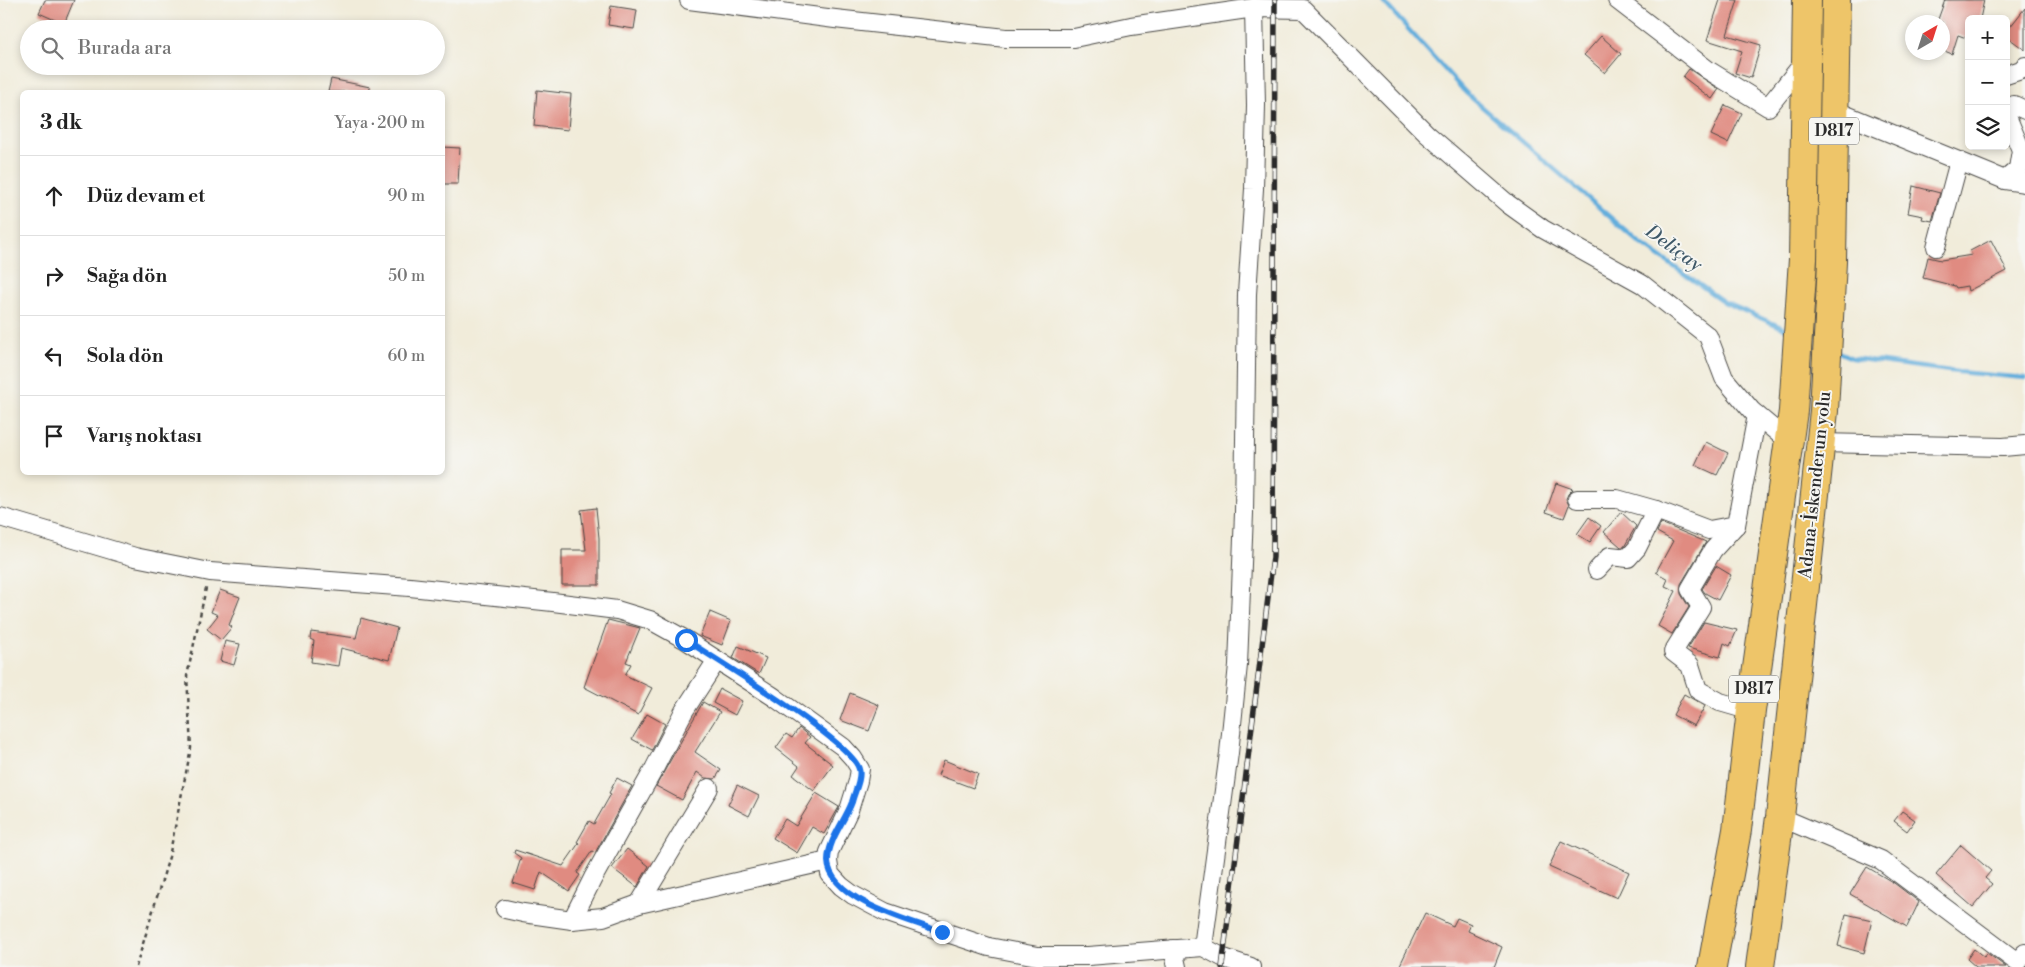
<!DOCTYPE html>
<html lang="tr">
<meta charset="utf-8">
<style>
:root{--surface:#fff;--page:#f6f6f6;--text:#222;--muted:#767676;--line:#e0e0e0}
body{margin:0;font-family:"Libre Bodoni",serif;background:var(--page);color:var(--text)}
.controls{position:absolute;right:15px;top:15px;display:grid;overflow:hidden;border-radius:8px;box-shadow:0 2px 8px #0003}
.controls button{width:45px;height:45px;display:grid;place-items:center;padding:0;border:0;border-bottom:1px solid var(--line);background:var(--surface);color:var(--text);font:25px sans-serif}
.compass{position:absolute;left:1905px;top:15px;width:45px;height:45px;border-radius:50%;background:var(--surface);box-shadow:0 2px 8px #0003;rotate:39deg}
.stop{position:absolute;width:15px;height:15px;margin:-11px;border:4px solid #1a73e8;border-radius:50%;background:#fff}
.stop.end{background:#1a73e8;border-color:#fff;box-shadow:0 1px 5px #0008}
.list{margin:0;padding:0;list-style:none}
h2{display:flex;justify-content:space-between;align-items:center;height:65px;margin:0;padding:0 20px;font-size:21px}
h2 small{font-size:16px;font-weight:400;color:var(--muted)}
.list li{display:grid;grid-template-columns:32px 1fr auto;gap:15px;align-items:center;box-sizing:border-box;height:80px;padding:0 20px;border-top:1px solid var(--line)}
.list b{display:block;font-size:19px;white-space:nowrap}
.list em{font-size:16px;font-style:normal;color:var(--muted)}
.icon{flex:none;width:28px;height:28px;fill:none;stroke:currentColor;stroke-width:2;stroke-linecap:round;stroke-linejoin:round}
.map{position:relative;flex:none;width:2025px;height:967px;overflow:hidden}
.search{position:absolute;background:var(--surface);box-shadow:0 2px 8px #0003;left:20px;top:20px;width:425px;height:55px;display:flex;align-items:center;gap:12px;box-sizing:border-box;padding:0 18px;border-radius:28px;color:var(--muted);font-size:19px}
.panel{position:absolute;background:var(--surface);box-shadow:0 2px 8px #0003;left:20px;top:90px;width:425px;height:385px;border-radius:8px}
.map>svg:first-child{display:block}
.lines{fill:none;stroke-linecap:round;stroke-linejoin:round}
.stream{stroke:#63aedc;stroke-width:4.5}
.building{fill:#e08b81}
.street-casing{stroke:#494845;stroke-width:20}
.highway-casing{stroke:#494845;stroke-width:30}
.path{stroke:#494845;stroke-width:2.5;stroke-dasharray:4 4;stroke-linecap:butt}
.street{stroke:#fff;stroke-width:18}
.highway{stroke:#eec569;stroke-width:28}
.rail-casing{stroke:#2b2b2b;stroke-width:5.5}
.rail{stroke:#f6f6f2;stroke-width:4;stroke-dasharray:11;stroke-linecap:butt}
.route{stroke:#1a73e8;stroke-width:6}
.labels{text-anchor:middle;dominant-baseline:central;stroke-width:4;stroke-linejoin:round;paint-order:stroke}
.shield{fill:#f6f6f2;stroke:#686867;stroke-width:1}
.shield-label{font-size:16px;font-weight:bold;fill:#2b2b2b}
.street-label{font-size:18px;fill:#2b2b2b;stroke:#f6f6f2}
.water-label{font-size:19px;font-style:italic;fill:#3f5969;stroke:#f6f6f2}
</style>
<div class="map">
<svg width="2025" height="967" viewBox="0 0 2025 967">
<rect width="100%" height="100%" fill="#f6f6f2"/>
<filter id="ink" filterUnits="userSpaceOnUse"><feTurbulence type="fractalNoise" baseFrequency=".02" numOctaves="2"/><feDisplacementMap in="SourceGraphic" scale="10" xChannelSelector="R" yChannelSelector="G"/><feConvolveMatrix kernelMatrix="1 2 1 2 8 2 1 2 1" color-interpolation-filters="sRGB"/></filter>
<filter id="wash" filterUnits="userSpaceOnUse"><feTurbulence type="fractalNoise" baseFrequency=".0096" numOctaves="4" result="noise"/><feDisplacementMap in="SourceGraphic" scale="20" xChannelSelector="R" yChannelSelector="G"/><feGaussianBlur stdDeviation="1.12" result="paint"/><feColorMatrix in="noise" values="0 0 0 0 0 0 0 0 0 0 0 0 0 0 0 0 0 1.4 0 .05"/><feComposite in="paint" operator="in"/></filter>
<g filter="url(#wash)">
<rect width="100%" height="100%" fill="#f1ecda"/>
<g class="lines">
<g class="stream">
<path d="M1382 0 1466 93 1639 242 1724 302 1788 330"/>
<path d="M1836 351 1852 358 1958 372 2025 378"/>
</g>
</g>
<g id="blocks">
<g class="building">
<path d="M45 0H74L64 24 39 13Z"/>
<path d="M1720 0H1738L1727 35 1761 45 1751 78 1735 73 1742 51 1707 40Z"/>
<path d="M1945 0H1984L1980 19H1969V39L1958 35 1952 54 1942 50V22H1937Z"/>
<path d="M611 6 637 10 634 29 608 25Z"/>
<path d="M2025 8V50L2006 36V32Z"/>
<path d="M1601 36 1621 54 1605 73 1584 55Z"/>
<path d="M1689 69 1719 89 1712 99 1683 77Z"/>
<path d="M331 79 370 87V92H328Z"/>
<path d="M537 90 571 94 568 130 534 126Z"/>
<path d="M1725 105 1742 113 1728 143 1711 135Z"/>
<path d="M442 147 460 148 458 184H442Z"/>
<path d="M1913 186 1940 193 1932 221 1922 219 1923 216 1908 213Z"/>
<path d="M1991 240 2007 271 1968 291 1967 286 1956 288 1955 286 1923 278 1928 257 1941 260 1972 255 1970 251Z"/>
<path d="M1706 442 1728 453 1717 475 1695 465Z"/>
<path d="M1556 483 1573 489 1568 494 1566 499 1569 505 1564 518 1546 512Z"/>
<path d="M596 508 599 538V585H562V550H586L581 510Z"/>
<path d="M1621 512 1636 526 1624 547H1621L1604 532Z"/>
<path d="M1589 517 1601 526 1590 542 1577 534Z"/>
<path d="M1661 523 1706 542 1681 584V594L1689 607 1672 634 1658 626 1676 591 1665 586 1668 579 1656 572 1673 541 1657 532Z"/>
<path d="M1716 566 1731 575 1718 600 1705 593 1702 589Z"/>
<path d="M220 590 240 597 229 625 232 627 221 640 207 629 218 615 211 612Z"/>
<path d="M710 612 731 621 722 645 700 636Z"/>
<path d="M361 618 397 628 389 660 341 648 338 666 311 662 314 641 310 639 311 632 356 638Z"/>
<path d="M608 620 640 628 626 662 631 664 625 675 652 688 638 715 584 687Z"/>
<path d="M1704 622 1737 630 1730 646 1724 643 1720 657 1688 648Z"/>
<path d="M225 641 240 644 234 665 220 661Z"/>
<path d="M738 646 766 658 759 674 733 658Z"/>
<path d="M720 689 742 701 735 715 713 703Z"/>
<path d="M850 693 879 705 869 731 840 720Z"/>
<path d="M1684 694 1705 706 1694 726 1673 715Z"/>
<path d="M703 702 720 712 695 752 721 770 715 779 705 778 697 772 682 800 656 786Z"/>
<path d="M647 714 665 724 652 750 632 739Z"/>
<path d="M799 728 810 737 805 743 833 765 814 791 793 775 799 766 776 748 786 734 792 738Z"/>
<path d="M944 760 978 774 973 788 938 775Z"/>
<path d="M617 778 632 786 595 853 592 851 577 873 580 875 569 891 541 872 535 890 513 883 521 858 514 853 515 850 563 866 579 843 577 842 589 821 594 824 611 794 609 793Z"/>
<path d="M737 785 759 796 749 816 728 805Z"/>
<path d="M816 793 839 807 824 834 812 827 797 853 773 838 785 819 796 826Z"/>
<path d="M1902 811 1915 820 1907 831 1894 821Z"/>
<path d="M1561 841 1629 872 1617 898 1549 867Z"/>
<path d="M1961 845 1991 871 1985 878 1992 884 1973 907 1936 875Z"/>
<path d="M627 849 649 866 637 887 612 868Z"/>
<path d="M1867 867 1894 883 1919 902 1907 927 1850 894Z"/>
<path d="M1425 913 1453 926 1457 918 1471 924 1468 931 1502 947 1494 967H1399Z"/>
<path d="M1846 914 1872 920 1864 953 1838 946Z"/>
<path d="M1974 949 1984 957 1987 953 2006 967H1976L1967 959Z"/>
</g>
</g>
</g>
<g filter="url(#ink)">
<use href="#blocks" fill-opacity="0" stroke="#494845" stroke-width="1"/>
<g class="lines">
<g class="street-casing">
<g id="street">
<path d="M689 0 835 19 1006 38H1074L1131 26 1254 8 1303 9 1427 134 1508 204 1543 229 1642 284 1708 336 1724 378 1752 411 1789 442"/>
<path d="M1617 0 1708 70 1768 107 1805 61"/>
<path d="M2006 75 2021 70 2025 66"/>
<path d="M1834 110 2005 180 2025 183"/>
<path d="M2006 110 2014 105 2025 110"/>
<path d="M2005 180 2018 169 2021 150 2006 114"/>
<path d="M1936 247 1959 161"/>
<path d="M1820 443 2003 447 2025 445"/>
<path d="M1577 499H1617L1656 510 1709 530 1736 525 1757 415"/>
<path d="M0 517 135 557 210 572 410 587 553 602 617 610 650 620 686 640 774 697 843 747 853 758 860 769 858 781 849 810 829 852 828 861 830 874 841 886 853 895 885 912 989 947 1037 956H1088L1203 947 1224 958 1251 967"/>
<path d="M1736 525 1713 550 1690 589 1701 607 1673 652 1690 665 1698 690 1720 702 1751 711"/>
<path d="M1597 570 1610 556 1628 558 1637 548 1656 510"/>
<path d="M1780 817 1881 860 2017 962 2025 953"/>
<path d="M639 904 709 788"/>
<path d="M505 909 523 913 572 920 603 917 639 904 828 861"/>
<path d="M572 920 593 878 654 769 684 711 717 660"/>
<path d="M1203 947 1229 753 1238 665 1244 513 1247 294 1254 189 1256 105 1254 8"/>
<path d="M1173 949 1177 967"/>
</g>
</g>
<g class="highway-casing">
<g id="highway">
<path d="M1712 967 1737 830 1751 711 1793 411 1803 259 1807 0"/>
<path d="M1760 967 1780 817 1824 411 1832 262 1836 0"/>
</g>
</g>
<path class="path" d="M136 967 169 857 191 748 187 676 206 588"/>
<use href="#street" class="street"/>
<use href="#highway" class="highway"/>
<g class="rail-casing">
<path id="rail" d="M1222 967 1273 557 1275 0"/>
</g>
<use href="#rail" class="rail"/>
</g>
</g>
<g class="lines" filter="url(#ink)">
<path class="route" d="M686 640C715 659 852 742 859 769 862 778 854 793 852 802 845 821 828 840 828 861 829 900 913 922 942 932"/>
</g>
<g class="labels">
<g class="shield">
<rect x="1809" y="117.5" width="50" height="27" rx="4"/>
<rect x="1729" y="675.5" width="50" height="27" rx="4"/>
</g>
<g class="shield-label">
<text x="1834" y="131">D817</text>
<text x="1754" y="689">D817</text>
</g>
<g class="street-label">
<text transform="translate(1815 485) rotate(-84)">Adana-İskenderun yolu</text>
</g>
<g class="water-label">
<text transform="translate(1674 248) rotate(36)">Deliçay</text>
</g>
</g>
</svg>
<div class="controls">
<button>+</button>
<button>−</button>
<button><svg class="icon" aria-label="layers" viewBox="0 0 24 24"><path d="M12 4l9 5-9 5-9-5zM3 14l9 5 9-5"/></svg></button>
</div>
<svg class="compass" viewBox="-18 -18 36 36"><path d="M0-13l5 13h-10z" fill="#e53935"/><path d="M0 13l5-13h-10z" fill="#767676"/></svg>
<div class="stop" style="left:686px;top:640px"></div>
<div class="stop end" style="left:942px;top:932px"></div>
<div class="search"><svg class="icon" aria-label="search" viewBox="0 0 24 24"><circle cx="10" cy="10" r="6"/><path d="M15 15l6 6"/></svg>Burada ara</div>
<section class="panel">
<h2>3 dk<small>Yaya · 200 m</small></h2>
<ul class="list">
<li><svg class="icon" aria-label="ahead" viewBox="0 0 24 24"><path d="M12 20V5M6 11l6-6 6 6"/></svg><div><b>Düz devam et</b></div><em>90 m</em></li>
<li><svg class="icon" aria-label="right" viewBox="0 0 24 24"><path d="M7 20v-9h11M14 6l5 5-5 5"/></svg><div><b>Sağa dön</b></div><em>50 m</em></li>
<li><svg class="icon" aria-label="left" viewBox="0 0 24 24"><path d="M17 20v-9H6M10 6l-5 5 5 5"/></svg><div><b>Sola dön</b></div><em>60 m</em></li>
<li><svg class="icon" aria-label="arrive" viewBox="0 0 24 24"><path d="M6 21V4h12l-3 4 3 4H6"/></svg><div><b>Varış noktası</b></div></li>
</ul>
</section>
</div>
